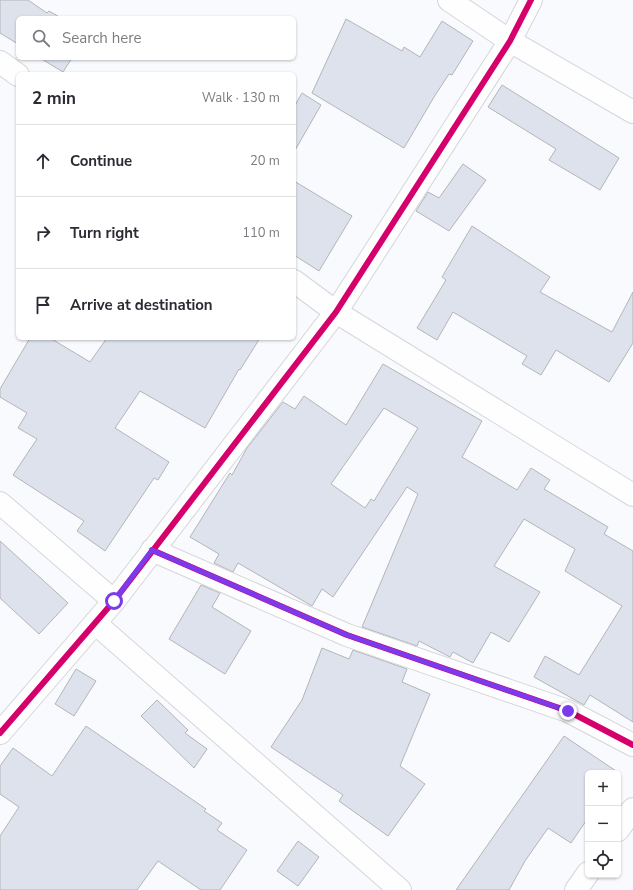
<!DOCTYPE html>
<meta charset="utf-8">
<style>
:root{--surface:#fff;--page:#f7f7f7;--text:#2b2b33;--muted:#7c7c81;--line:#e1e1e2}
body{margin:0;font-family:"Nunito Sans",sans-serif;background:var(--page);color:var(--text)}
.controls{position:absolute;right:12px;bottom:12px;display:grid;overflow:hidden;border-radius:6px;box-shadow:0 1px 3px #0004}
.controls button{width:36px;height:36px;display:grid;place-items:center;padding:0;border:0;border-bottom:1px solid var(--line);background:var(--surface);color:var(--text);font:20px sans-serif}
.stop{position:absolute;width:12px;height:12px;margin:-9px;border:3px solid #7c3aed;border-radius:50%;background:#fff}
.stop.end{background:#7c3aed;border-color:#fff;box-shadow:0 1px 4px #0008}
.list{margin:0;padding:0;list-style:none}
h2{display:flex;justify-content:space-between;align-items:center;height:52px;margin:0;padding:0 16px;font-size:17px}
h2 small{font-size:13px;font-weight:400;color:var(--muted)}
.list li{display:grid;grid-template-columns:26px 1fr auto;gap:12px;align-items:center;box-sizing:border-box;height:72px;padding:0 16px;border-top:1px solid var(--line)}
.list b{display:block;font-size:15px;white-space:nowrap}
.list em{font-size:13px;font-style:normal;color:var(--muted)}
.icon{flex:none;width:22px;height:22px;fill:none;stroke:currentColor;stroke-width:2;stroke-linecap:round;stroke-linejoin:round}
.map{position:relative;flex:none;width:633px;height:890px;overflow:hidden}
.search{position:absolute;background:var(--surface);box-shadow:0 1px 3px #0004;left:16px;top:16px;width:280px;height:44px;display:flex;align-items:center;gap:10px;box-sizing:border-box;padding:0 14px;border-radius:6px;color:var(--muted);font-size:15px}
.panel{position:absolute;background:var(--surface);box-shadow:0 1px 3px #0004;left:16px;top:72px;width:280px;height:268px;border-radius:6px}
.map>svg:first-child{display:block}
.building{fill:#dde2ed;stroke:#b3b5b8;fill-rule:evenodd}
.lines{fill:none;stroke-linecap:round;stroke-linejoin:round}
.street-casing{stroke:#d4d6da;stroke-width:24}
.street{stroke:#fefeff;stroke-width:22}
.cycleway-casing{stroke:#fff;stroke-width:8}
.cycleway{stroke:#d6006c;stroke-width:6}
.route{stroke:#7c3aed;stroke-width:5}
</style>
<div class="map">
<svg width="633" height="890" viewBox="0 0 633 890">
<rect width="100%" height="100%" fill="#f8fafd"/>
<g class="building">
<path d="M0 0H28L47 13 49 11 61 18H18V44L0 33Z"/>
<path d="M346 19 402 51 404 47 420 57 442 21 473 41 452 75 449 74 434 97 404 148 312 93Z"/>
<path d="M40 58H72L63 72Z"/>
<path d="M502 85 619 158 600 190 549 160 556 149 488 107Z"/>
<path d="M302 93 321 105 294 152V107Z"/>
<path d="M463 164 486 180 449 231 416 211 428 192 439 198Z"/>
<path d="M294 181 352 216 319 271 294 255Z"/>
<path d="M472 226 550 277 540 292 612 332 633 292V343L609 382 556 350 541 375 522 364 527 356 453 312 437 340 417 328 446 280 442 277Z"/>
<path d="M30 338H50L90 362 107 338H260L240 370 239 369 205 428 140 391 115 428 169 462 158 480 154 478 105 551 77 531 84 521 13 475 37 439 18 428 27 413 0 397V389Z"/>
<path d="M383 364 482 421 462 457 517 490 531 468 550 480 544 489 608 527 604 534 633 551V722L590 695 584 705 534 677 545 656 579 675 622 606 565 571 575 549 524 519 494 566 540 592 509 642 491 632 473 663 453 652 450 657 419 641 417 646 362 627 418 494 407 487 333 597 322 589 312 606 238 563 233 572 214 563 219 554 190 537 230 473 232 475 247 448 283 402 295 409 304 396 346 425ZM384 408 418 428 374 501 371 499 365 508 331 484Z"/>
<path d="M0 541 68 603 39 634 0 598Z"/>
<path d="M201 585 220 593 212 607 251 631 225 674 169 639Z"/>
<path d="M322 648 349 659 353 650 407 669 402 682 430 694 400 766 425 784 388 836 339 801 343 795 271 747 302 700Z"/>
<path d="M76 669 96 681 74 716 55 704Z"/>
<path d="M157 700 188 730 185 733 207 749 194 768 141 716Z"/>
<path d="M86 726 206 809 204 811 222 823 217 830 247 850 220 890H201L158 861 137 890H0V836L19 807 0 794V766L13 748 52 776Z"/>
<path d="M564 736 619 773 618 775V773H588V818L571 843 548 828 525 861 509 890H456Z"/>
<path d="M298 841 319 857 298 886 277 871Z"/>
</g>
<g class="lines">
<g class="street-casing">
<g id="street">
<path d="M449 0 510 41 633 112"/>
<path d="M0 62 18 75"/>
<path d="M294 281 336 312 633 495"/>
<path d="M0 503 114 601"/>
<path d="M152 550 347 635 568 711 633 745"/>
<path d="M95 623 400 890"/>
<path d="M0 733 114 601 336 312 510 41 531 0"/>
<path d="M618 830 633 809"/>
<path d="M576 890 588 873"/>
</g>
</g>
<use href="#street" class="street"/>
<g class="cycleway-casing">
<g id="cycleway">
<path d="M152 550 347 635 568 711 633 745"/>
<path d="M0 733 114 601 336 312 510 41 531 0"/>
</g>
</g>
<use href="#cycleway" class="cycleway"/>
</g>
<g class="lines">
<path class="route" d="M114 601 152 550 347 635 568 711"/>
</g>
</svg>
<div class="controls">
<button>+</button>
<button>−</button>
<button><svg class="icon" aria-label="locate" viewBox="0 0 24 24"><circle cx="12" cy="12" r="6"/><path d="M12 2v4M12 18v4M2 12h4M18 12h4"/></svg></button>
</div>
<div class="stop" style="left:114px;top:601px"></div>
<div class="stop end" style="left:568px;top:711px"></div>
<div class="search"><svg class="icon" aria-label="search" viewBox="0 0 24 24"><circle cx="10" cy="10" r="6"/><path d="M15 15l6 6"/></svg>Search here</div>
<section class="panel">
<h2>2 min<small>Walk · 130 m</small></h2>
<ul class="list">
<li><svg class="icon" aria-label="ahead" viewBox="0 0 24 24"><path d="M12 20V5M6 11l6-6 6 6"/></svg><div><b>Continue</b></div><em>20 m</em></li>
<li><svg class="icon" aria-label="right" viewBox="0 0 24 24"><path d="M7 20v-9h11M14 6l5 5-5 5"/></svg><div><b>Turn right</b></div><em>110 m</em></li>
<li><svg class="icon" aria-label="arrive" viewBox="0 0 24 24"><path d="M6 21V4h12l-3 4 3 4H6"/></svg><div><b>Arrive at destination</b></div></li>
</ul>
</section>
</div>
